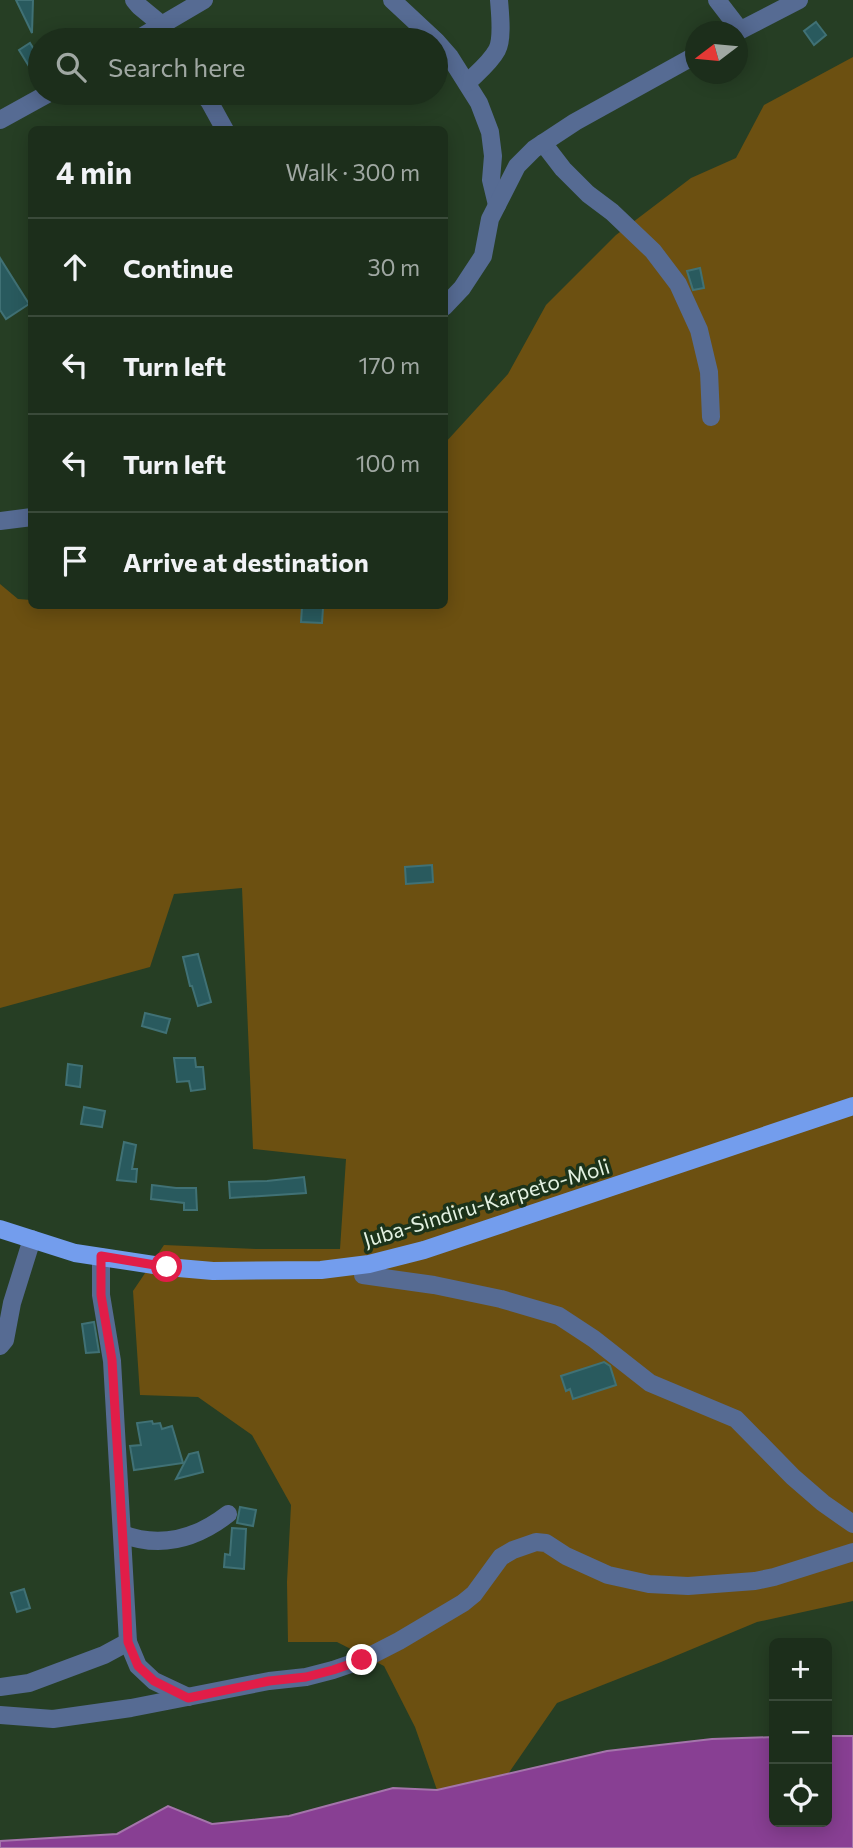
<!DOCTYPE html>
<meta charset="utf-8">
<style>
:root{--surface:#1c2e1b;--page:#253624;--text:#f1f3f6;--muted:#a0a8a3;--line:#3a4a3a}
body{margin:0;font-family:Commissioner,sans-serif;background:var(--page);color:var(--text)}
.controls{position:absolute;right:21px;bottom:21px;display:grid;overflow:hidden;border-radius:10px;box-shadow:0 4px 18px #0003}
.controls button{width:63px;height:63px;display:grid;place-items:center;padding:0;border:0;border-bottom:2px solid var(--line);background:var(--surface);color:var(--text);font:35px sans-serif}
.compass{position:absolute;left:685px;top:21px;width:63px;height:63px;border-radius:50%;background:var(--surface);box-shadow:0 4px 18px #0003;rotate:254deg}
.stop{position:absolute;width:21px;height:21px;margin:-16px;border:5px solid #e11d48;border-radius:50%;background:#fff}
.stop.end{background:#e11d48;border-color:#fff;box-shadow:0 2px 7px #0008}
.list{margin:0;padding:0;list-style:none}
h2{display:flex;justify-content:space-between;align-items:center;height:91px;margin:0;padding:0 28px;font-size:30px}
h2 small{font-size:23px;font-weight:400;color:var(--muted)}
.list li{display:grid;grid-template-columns:46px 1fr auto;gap:21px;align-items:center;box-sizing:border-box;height:98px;padding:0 28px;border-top:2px solid var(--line)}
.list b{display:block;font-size:26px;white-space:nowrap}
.list em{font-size:23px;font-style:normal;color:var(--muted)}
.icon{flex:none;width:38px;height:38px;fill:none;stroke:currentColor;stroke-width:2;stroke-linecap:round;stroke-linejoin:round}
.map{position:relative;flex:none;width:853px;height:1848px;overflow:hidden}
.search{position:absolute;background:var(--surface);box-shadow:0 4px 18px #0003;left:28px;top:28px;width:420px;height:77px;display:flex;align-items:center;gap:18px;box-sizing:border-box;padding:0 24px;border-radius:38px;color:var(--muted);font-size:26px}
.panel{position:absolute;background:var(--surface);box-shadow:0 4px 18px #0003;left:28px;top:126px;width:420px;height:483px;border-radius:10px}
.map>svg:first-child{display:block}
.green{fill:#6c5011}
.water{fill:#883f93;stroke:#a475ab;stroke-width:2}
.building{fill:#295a5e;stroke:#407175;stroke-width:2}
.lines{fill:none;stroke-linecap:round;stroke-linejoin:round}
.minor{stroke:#566b93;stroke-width:18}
.major{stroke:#739ded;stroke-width:18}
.route{stroke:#e11d48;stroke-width:9}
.labels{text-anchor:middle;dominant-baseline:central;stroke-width:7;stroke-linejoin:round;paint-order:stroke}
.street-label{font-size:21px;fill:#e4f2e2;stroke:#1c331a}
</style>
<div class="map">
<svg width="853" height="1848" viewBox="0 0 853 1848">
<rect width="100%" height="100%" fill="#263e24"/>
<path class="green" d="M853 57V1601L757 1622 661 1662 557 1703 508 1774 437 1790 415 1727 384 1666 337 1642H288L287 1582 291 1505 252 1435 198 1397 140 1395 133 1291 164 1245 256 1249H340L346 1159 253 1149 242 888 174 894 150 967 0 1008V584L18 599 31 600 32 606H444L445 443 508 374 546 305 616 235 691 178 736 158 764 105Z"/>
<path class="water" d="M827 1736H853V1848H0V1841L117 1834 168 1806 212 1824 289 1816 393 1788 437 1790 607 1751 712 1739 774 1737V1822H827Z"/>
<g class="building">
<path d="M16 0H33L32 33Z"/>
<path d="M816 22 826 35 814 45 804 31Z"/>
<path d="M30 43 40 59V62L30 68 19 50Z"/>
<path d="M0 258 29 304 6 319 0 310Z"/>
<path d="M700 268 704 288 693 290 687 271Z"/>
<path d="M302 607 323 608 322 623 301 622Z"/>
<path d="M432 865 433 882 406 884 405 867Z"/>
<path d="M198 954 211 1002 198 1006 192 986H190L183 957Z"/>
<path d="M145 1013 170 1019 166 1033 142 1026Z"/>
<path d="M174 1058H195L196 1067H203L205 1089 191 1091 189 1081 177 1082Z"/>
<path d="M68 1064 82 1066 80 1087 66 1085Z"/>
<path d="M84 1107 105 1111 102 1127 81 1124Z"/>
<path d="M124 1142 136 1145 132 1169H137L136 1182 117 1180Z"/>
<path d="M304 1177 306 1193 230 1198 229 1182 267 1181Z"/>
<path d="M152 1185 176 1188H196L197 1210H184V1203L151 1199Z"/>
<path d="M94 1322 99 1352 86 1353 82 1324Z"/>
<path d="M604 1362 610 1366 616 1385 573 1399 570 1389 566 1391 561 1376Z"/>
<path d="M152 1421 153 1424 160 1423 162 1429 172 1426 183 1463 134 1470 130 1446 141 1445 137 1423Z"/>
<path d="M198 1452 203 1472 176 1479 189 1454Z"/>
<path d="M240 1507 256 1510 253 1526 237 1523Z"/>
<path d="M232 1528 246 1529 244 1569 224 1567 225 1554 230 1555Z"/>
<path d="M24 1589 30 1608 17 1612 11 1593Z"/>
</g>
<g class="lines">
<g class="minor">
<path d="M134 0 139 6 162 25 168 40"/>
<path d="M392 0 435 40"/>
<path d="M717 0 740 30"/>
<path d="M737 32 799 0"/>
<path d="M136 40 204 0"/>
<path d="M436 41 450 57 479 103 490 132 493 156 491 180 497 205"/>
<path d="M467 83C477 73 490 63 497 50 503 39 500 13 499 0"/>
<path d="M202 93 209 101 225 130"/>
<path d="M0 120 49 93"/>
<path d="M543 143 563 169 588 194 612 212 653 251 678 284 699 330 709 372 711 417"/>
<path d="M444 307 462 288 483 256 490 219 517 166 534 149 575 122 696 55"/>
<path d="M0 521 32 517"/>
<path d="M101 1257V1295L112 1361 128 1642 138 1666 154 1681 188 1697"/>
<path d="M363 1275 434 1285 501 1299 559 1316 594 1339 650 1383 736 1419 793 1477 823 1503 853 1524"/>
<path d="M0 1346 5 1340 12 1303 32 1239"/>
<path d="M122 1534C161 1549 197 1538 228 1514"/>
<path d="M0 1687 29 1683 104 1655 128 1642"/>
<path d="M0 1715 53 1719 131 1708 269 1681 306 1677 333 1670 362 1660 399 1641 463 1603 474 1594 501 1557 513 1550 536 1542 546 1543 566 1556 608 1575 649 1584 688 1586 755 1581 774 1577 853 1552"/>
</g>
<path class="major" d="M0 1229 75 1253 167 1267 213 1271 321 1270 369 1264 424 1250 853 1106"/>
</g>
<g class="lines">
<path class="route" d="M167 1267 101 1256V1295L112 1360 126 1591 128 1642 138 1666 154 1681 188 1698 269 1681 306 1677 333 1670 362 1660"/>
</g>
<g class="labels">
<g class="street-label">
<text transform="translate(486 1202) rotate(-17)">Juba-Sindiru-Karpeto-Moli</text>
</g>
</g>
</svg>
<div class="controls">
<button>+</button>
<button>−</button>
<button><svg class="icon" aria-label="locate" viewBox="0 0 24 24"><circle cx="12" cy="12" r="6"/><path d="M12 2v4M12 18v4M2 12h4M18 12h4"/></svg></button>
</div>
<svg class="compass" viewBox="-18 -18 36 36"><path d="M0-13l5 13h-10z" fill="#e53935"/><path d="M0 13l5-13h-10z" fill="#a0a8a3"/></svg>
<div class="stop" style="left:167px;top:1267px"></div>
<div class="stop end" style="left:362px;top:1660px"></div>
<div class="search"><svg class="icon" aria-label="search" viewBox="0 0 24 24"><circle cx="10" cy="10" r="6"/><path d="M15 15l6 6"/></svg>Search here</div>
<section class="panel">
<h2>4 min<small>Walk · 300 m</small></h2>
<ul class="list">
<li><svg class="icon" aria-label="ahead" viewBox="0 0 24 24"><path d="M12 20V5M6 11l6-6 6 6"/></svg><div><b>Continue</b></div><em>30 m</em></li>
<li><svg class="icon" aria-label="left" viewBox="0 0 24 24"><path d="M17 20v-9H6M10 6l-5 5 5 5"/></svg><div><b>Turn left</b></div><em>170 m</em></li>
<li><svg class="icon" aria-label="left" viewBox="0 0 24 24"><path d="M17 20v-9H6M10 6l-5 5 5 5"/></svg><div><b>Turn left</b></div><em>100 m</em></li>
<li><svg class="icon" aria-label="arrive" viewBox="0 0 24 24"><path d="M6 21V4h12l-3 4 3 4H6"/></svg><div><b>Arrive at destination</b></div></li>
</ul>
</section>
</div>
